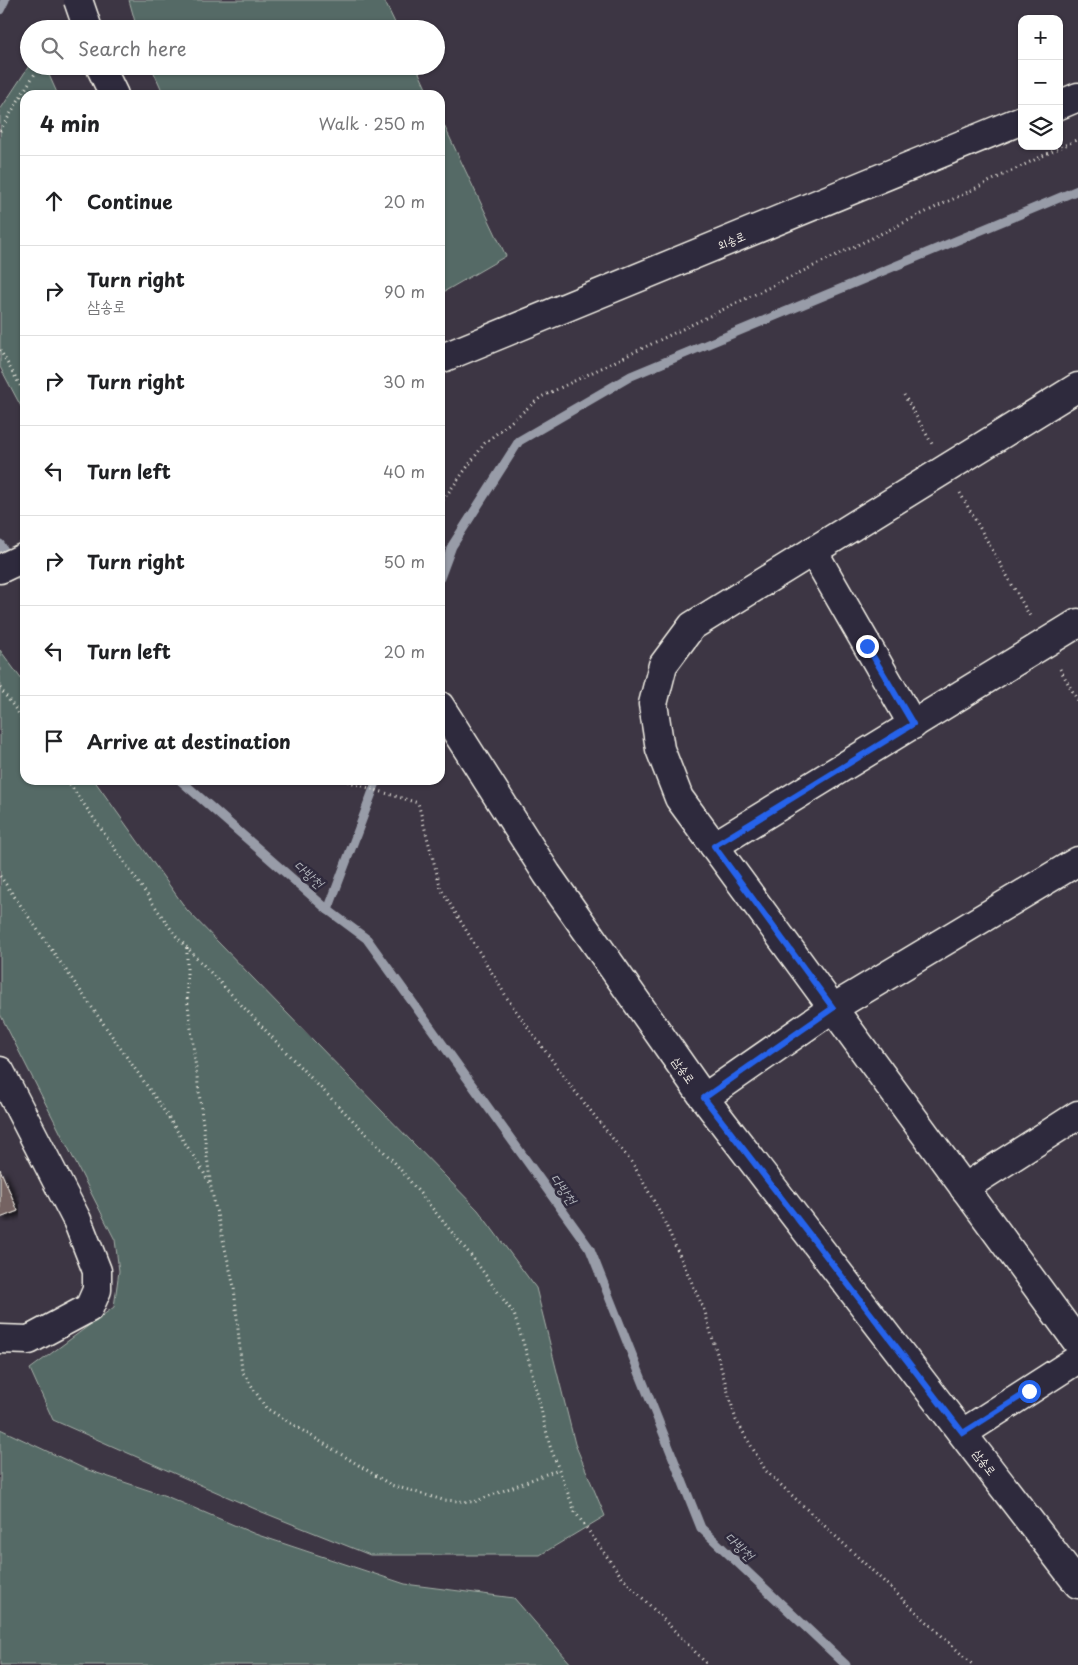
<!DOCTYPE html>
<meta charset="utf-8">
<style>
:root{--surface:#fff;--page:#f2f2f2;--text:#202124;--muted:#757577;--line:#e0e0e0}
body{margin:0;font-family:"Playpen Sans","Poor Story",sans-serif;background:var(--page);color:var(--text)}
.controls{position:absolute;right:15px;top:15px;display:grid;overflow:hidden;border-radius:10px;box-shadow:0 1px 4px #0004}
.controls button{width:45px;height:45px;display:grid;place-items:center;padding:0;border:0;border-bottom:1px solid var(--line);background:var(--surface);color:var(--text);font:25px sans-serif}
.stop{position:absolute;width:15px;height:15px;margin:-11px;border:4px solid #2563eb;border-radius:50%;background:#fff}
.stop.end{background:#2563eb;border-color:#fff;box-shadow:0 1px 5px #0008}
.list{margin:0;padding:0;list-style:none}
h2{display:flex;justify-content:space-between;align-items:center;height:65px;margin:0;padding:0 20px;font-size:21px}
h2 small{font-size:16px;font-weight:400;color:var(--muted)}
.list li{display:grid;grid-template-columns:32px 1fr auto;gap:15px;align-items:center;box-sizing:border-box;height:90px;padding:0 20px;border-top:1px solid var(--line)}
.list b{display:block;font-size:19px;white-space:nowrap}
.list p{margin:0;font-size:16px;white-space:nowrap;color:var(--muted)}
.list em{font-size:16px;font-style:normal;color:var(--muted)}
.icon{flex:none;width:28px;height:28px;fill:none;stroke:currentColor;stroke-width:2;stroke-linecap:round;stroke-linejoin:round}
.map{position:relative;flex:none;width:1078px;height:1665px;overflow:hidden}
.search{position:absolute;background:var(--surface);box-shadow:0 1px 4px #0004;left:20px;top:20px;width:425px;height:55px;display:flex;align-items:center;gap:12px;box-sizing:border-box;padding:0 18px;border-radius:28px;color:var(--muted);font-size:19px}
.panel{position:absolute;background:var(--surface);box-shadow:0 1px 4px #0004;left:20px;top:90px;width:425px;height:695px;border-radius:15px}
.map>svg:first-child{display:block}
.green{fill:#556b66;stroke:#a4aea7}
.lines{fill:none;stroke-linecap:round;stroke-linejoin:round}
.stream{stroke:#989ca8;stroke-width:9}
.building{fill:#756462;stroke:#f4f1e8;filter:url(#shadow)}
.minor-casing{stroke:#f4f1e8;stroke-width:31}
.path{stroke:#f4f1e8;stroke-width:3;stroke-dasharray:1 4;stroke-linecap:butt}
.minor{stroke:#2f2a3d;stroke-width:28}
.minor-bridge-casing{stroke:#f4f1e8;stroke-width:31;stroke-linecap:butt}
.minor-bridge{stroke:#2f2a3d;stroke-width:28}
.route{stroke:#2563eb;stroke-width:6}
.labels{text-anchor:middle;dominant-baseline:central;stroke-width:5;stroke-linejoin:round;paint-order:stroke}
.street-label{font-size:12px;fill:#f4f1e8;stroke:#2f2a3d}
.water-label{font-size:14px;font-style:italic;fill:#afb2b8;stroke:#2f2a3d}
</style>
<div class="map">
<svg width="1078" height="1665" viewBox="0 0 1078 1665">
<defs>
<filter id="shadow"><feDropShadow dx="5.5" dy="3" stdDeviation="2.5" flood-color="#0009"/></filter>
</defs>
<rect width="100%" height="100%" fill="#3d3644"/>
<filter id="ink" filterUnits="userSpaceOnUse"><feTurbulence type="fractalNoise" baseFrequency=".02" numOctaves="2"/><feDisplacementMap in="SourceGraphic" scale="10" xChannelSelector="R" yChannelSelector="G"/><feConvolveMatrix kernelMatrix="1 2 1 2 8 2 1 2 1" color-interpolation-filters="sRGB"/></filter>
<g filter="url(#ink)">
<g class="green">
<path d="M129 0H384L398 29H137Z"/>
<path d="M29 66H45L58 95H25V414L0 367V110Z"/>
<path d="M151 66H416L429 95H164Z"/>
<path d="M440 117 506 256 440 294Z"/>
<path d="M0 650 25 684V780H94L187 910 478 1210 536 1288 575 1444 605 1516 540 1555H370L262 1512 53 1420 30 1369 114 1307 119 1271 115 1240 0 1014Z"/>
<path d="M0 1429 85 1469 166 1496 255 1534 405 1584 514 1598 572 1665H0Z"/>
</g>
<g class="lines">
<g class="stream">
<path d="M0 10 5 0"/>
<path d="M0 544 25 583"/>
<path d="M440 578 452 546 519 441 631 376 1078 190"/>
<path d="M180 780 328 910 367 939 590 1249 701 1528 846 1665"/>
<path d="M328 910 377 780"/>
</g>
</g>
<path class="building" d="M0 1169 18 1211 0 1218Z"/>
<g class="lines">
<g class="minor-casing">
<g id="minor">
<path d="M100 66 114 95"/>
<path d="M1059 105 1078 97"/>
<path d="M440 359 1022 120"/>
<path d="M1078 387 692 626 663 665 653 704 660 749 679 798 1078 1343"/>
<path d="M813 551 913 725"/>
<path d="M0 569 25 557"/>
<path d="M440 706 547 874 704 1098 1078 1584"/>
<path d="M714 846 1078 623"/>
<path d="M0 1071 77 1220 97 1271V1290L89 1308 29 1340 0 1339"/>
<path d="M704 1098 833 1008 1078 861"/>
<path d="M964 1188 1078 1115"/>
<path d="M963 1433 1078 1359"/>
</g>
</g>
<g class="path">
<path d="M0 131 27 86 40 66"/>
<path d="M0 350 25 394"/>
<path d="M904 395 932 444"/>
<path d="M960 493 1031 618"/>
<path d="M440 504 485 443 541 397 1078 139"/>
<path d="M1060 669 1078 701"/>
<path d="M0 688 25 722"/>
<path d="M67 780 175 935 304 1071 395 1163 473 1258 514 1314 529 1361 550 1446 575 1512 621 1576 708 1665"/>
<path d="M343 780 418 803 441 889 509 1001 570 1085 633 1164 660 1212 705 1312 736 1420 766 1471 973 1665"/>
<path d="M0 876 161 1106 203 1171 210 1185"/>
<path d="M187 948V997L211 1188 234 1287 242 1371 266 1408 391 1485 443 1500 474 1502 559 1469"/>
</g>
<use href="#minor" class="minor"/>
<g class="minor-bridge-casing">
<path id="minor-bridge" d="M78 0 88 29"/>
</g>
<use href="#minor-bridge" class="minor-bridge"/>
</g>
</g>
<g class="lines" filter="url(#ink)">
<path class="route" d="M867 646 913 724 714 846 833 1008 704 1098 963 1433 1029 1391"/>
</g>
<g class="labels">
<g class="street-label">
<text transform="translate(731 240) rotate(-22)">외송로</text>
<text transform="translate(684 1070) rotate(55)">삼송로</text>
<text transform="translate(985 1462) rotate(53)">삼송로</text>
</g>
<g class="water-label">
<text transform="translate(309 874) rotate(41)">다방천</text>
<text transform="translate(564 1189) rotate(54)">다방천</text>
<text transform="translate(740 1546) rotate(43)">다방천</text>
</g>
</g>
</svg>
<div class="controls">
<button>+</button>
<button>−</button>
<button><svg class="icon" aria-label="layers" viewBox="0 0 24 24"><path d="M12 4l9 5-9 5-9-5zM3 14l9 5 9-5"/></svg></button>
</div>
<div class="stop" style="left:1029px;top:1391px"></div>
<div class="stop end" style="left:867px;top:646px"></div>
<div class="search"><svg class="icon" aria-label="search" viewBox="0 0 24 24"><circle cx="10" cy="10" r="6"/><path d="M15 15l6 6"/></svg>Search here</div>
<section class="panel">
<h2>4 min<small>Walk · 250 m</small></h2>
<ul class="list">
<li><svg class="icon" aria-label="ahead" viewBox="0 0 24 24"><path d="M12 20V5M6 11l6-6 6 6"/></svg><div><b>Continue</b></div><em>20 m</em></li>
<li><svg class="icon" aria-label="right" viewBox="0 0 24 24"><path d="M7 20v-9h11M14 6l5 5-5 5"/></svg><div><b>Turn right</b><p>삼송로</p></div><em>90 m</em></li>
<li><svg class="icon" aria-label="right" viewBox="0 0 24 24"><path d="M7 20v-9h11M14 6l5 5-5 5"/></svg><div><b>Turn right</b></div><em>30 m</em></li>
<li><svg class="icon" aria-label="left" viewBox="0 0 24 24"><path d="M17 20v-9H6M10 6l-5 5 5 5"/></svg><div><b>Turn left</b></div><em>40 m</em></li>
<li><svg class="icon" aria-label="right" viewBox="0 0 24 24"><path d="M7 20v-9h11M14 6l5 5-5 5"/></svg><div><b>Turn right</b></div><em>50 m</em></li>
<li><svg class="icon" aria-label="left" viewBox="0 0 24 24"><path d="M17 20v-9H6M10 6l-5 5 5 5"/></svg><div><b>Turn left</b></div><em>20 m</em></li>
<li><svg class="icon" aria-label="arrive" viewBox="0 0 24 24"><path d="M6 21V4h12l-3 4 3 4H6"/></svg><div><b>Arrive at destination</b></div></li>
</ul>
</section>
</div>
